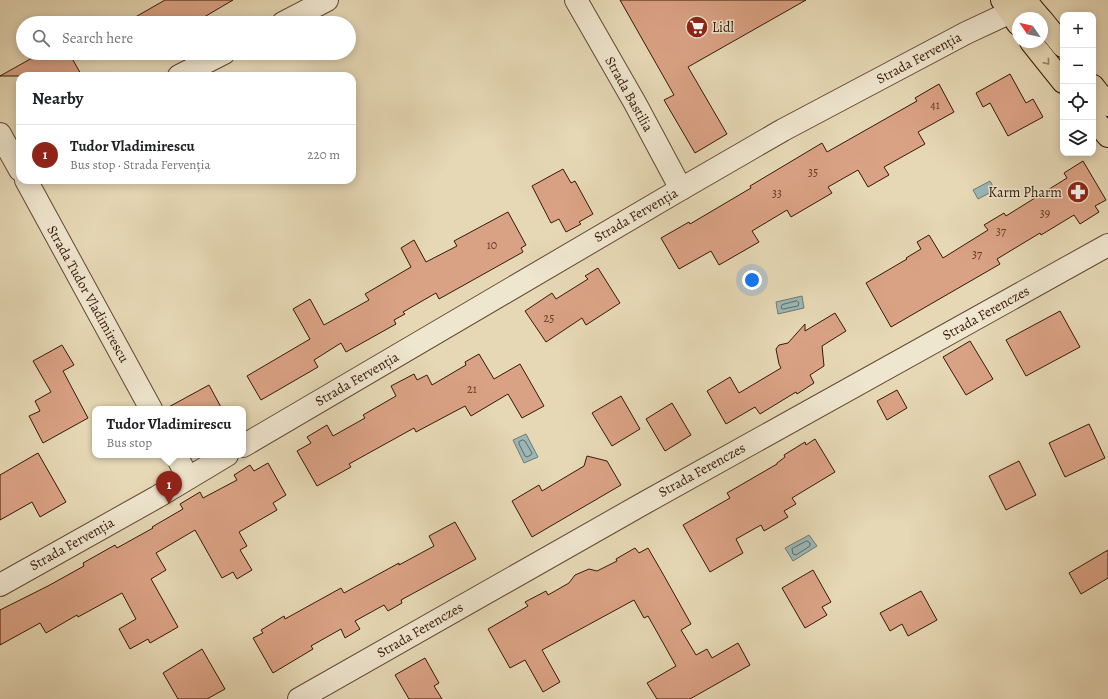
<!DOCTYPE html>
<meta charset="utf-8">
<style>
:root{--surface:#fff;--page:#f2f2f2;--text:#202124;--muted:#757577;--line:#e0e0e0;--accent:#8f2418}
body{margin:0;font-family:Alegreya,serif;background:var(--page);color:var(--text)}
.controls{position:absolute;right:12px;top:12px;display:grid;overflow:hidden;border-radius:8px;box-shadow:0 2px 10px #0003}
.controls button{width:36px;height:36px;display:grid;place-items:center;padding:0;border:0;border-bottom:1px solid var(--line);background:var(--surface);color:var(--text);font:20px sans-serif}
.compass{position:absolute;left:1012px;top:12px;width:36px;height:36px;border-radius:50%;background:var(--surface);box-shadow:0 2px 10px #0003;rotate:304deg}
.you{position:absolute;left:752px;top:280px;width:14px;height:14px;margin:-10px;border:3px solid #fff;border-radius:50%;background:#1a73e8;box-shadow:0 0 0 6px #1a73e833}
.badge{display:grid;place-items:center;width:26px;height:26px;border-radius:50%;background:var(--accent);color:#fff;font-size:13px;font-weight:700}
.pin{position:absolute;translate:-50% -33px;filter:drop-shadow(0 1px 2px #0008)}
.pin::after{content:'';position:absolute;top:21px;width:14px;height:12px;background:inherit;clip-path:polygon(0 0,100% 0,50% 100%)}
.popup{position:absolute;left:92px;top:406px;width:154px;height:52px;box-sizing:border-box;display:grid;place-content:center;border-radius:8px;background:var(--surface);filter:drop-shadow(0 1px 3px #0005);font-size:13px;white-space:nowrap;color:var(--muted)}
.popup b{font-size:15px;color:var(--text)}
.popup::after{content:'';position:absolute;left:50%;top:100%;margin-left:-8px;border:8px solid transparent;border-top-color:var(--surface)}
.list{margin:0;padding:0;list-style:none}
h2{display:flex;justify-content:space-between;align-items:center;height:52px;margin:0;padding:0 16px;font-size:17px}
h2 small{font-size:13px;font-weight:400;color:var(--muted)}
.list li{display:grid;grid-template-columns:26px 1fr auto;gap:12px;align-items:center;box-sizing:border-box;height:60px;padding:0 16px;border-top:1px solid var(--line)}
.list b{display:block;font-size:15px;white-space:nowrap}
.list p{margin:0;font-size:13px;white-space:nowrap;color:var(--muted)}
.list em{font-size:13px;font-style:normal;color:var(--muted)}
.icon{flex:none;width:22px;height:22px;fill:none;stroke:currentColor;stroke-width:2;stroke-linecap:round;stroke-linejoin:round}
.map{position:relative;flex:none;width:1108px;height:699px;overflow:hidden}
.search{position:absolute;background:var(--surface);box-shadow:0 2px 10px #0003;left:16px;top:16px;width:340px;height:44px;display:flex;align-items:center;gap:10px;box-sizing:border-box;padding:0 14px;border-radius:22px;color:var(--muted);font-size:15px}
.panel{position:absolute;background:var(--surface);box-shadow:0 2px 10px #0003;left:16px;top:72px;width:340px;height:112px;border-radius:12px}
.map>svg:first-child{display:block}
.water{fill:#99b8b7;stroke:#727871}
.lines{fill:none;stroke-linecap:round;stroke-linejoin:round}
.shore{stroke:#686860;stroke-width:1}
.building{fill:#daa284;stroke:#371808}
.minor-casing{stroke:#634833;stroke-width:24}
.tertiary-casing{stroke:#634833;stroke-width:24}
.primary-casing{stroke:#371808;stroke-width:24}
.minor{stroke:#efe6cf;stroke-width:22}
.tertiary{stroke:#efe6cf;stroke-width:22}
.primary{stroke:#e6d8b5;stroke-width:22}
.oneway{stroke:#978267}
.labels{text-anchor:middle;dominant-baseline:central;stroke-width:3;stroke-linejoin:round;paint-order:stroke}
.number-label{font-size:12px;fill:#603a27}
.poi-label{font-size:14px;fill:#371808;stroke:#efe6cf;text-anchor:start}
.street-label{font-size:14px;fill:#371808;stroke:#efe6cf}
</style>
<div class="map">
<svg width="1108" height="699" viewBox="0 0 1108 699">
<rect width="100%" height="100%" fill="#e6d8b5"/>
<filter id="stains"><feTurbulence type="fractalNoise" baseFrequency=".005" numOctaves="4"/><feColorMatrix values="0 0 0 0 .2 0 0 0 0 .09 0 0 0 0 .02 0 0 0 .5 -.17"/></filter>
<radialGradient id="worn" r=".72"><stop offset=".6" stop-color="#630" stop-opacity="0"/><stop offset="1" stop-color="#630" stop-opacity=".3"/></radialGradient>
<g class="water">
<path d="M990 181 995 190 978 199 973 190Z"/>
<path d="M802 296 804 308 778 314 776 302Z"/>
<path d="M526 434 538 457 524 463 513 440Z"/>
<path d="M809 535 817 546 793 561 785 548Z"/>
</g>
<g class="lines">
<g class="shore">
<path d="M797 301 799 303 798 306 783 309 781 308 782 305Z"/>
<path d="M523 440 525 441 532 453 531 455 527 457 525 456 519 444V442Z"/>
<path d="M807 541 810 543V546L796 555 793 554 792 549Z"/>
</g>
</g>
<g class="building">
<path d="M165 0H233L194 23H125Z"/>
<path d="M620 0H806L688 67 727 134 695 153 664 100 674 95Z"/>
<path d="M41 53H69L82 76H0Z"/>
<path d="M1010 74 1026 103 1033 99 1043 117 1008 136 990 103 983 107 976 93Z"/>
<path d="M939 84 954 112 918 132 925 144 884 167 889 175 868 187 858 170 828 187 832 193 791 217 787 210 752 231 759 242 719 265 711 251 679 269 661 238 689 222 690 224 751 188 750 186 822 143 827 152 917 101 915 98Z"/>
<path d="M1083 161 1106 200 1095 206 1099 212 1080 224 1074 215 1041 235 1040 233 997 259 1000 264 891 327 866 283 907 259 906 258 921 249 917 242 929 235 943 258 988 230 984 225 1004 213 1006 216 1067 178 1064 173Z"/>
<path d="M563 169 571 183 575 181 593 214 579 222 581 224 566 232 559 219 551 223 532 186Z"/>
<path d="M508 212 526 245 521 248 523 252 439 299 436 293 403 312 405 314 394 320 396 324 346 352 341 343 314 360 318 367 261 400 247 376 310 339 293 309 310 299 324 325 369 300 365 294 411 267 401 248 414 240 426 262 457 246 454 241Z"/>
<path d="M598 268 620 303 586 325 582 318 546 342 525 311 552 293 556 299 588 279 585 276Z"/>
<path d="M1060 311 1080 347 1026 376 1006 340Z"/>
<path d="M835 313 846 331 822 346 824 366 810 375 814 383 797 394 796 392 760 414 755 407 726 424 707 391 730 377 739 393 781 368 779 364 776 349 779 345 788 343 805 324V331Z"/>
<path d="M970 341 993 379 966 395 943 357Z"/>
<path d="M62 345 74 365 63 371 88 418 43 443 29 416 40 411 35 401 51 392 33 361Z"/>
<path d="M479 354 494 379 520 364 544 406 522 418 508 394 471 416 465 406 416 432 414 428 349 464 351 467 317 486 297 451 311 443 307 437 327 425 333 436 365 418 363 415 396 396 391 386 414 374 417 380 427 375 432 385 466 365 465 362Z"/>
<path d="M209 385 222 409H165Z"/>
<path d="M897 390 907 408 887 420 877 401Z"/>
<path d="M621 396 640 429 612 446 592 413Z"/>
<path d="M672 403 691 435 665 451 646 419Z"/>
<path d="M1089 424 1105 458 1065 477 1049 443Z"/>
<path d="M815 439 835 472 792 498 796 504 784 511 788 517 764 531 761 525 736 539 743 553 710 572 683 525 730 498 727 493 777 464V463L785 457 784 455 805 442 806 445Z"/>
<path d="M38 453 66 502 40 517 32 502 0 520V475Z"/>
<path d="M587 456 607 461 621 485 532 537 512 501 539 485 542 491 584 466Z"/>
<path d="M1019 461 1036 495 1006 510 989 476Z"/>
<path d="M268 463 286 495 273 503 277 510 239 532 247 546 240 550 252 570 237 579 233 572 222 578 195 530 156 553 166 570 151 579 178 627 150 643 148 639 130 649 119 629 136 619 122 593 78 617 77 615 46 633 40 623 0 645V610L48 586 84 566 83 563 115 545 117 548 153 528 152 527 183 509 180 504 200 492 203 498 237 480 234 475 250 465 254 471Z"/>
<path d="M455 522 476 559 401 600 402 603 388 611 384 605 355 621 360 629 345 638 341 629 311 646 313 649 273 673 253 638 263 633 261 630 284 616 285 619 341 588 344 593 399 563V565L434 546 429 536Z"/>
<path d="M635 548 639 553 648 548 663 574 691 624 681 630 696 655 707 649 712 658 738 643 750 665 690 699H657L647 683 676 666 648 616 644 618 634 600 542 650 560 682 543 692 525 660 510 668 488 629 528 606 525 602 546 591 548 595 569 583 575 575 589 569 597 571 617 561 616 559Z"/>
<path d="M1108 550V578L1081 594 1069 573Z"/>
<path d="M813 570 831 602 822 607 827 615 805 628 782 588Z"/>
<path d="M921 591 937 620 908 636 902 624 890 631 880 613Z"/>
<path d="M202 649 225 689 207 699H178L163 673Z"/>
<path d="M425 658 439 683 434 686 442 699H409L395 675Z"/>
</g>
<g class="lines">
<g class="minor-casing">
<g id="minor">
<path d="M576 0 635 103 681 189"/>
<path d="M283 23 327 0"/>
<path d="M179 76 224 53"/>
<path d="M299 699 646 502 1108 245"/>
</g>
</g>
<g class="tertiary-casing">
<g id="tertiary">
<path d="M0 134 20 170"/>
<path d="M26 180 151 409"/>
<path d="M243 446 681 189 783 130 966 33 1028 4"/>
<path d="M176 455 188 478"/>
<path d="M0 585 157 497 227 455"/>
</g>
</g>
<g class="primary-casing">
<g id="primary">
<path d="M1002 0 1018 24"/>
<path d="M1025 0 1040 18"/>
<path d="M1042 20 1063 46"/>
<path d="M1031 42 1063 82"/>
<path d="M1093 86 1108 105"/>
<path d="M1093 118 1108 136"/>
</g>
</g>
<use href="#minor" class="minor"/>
<use href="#tertiary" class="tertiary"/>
<use href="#primary" class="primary"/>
</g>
<defs><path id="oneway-chevron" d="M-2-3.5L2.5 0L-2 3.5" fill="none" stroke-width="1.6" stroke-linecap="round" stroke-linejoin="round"/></defs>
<use class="oneway" href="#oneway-chevron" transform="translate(1047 62) rotate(50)"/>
<defs>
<g id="supermarket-disc" transform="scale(1.15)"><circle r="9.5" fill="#8f2418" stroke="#efe6cf"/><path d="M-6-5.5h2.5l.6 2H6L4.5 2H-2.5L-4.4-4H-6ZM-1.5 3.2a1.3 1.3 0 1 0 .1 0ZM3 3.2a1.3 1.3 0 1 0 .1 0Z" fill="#fff"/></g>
<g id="pharmacy-disc" transform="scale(1.15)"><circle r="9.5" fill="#8f2418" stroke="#efe6cf"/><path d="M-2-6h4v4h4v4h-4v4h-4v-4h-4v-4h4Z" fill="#fff"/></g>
</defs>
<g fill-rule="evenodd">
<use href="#supermarket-disc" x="697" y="27"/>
<use href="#pharmacy-disc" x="1078" y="192"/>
</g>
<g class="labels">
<g class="number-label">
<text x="935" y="105">41</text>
<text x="813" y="172">35</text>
<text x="777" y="193">33</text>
<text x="1045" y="213">39</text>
<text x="1001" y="231">37</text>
<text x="492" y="245">10</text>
<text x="977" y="254">37</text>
<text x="549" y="318">25</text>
<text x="472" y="389">21</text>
</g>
<g class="poi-label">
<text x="712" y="27">Lidl</text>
<text x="1062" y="192" text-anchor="end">Karm Pharm</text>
</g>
<g class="street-label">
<text transform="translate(919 58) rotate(-28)">Strada Fervenția</text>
<text transform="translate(629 94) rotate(61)">Strada Bastilia</text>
<text transform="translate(636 215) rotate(-30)">Strada Fervenția</text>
<text transform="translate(88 294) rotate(61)">Strada Tudor Vladimirescu</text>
<text transform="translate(986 313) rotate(-29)">Strada Ferenczes</text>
<text transform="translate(357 379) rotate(-30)">Strada Fervenția</text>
<text transform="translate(702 470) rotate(-29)">Strada Ferenczes</text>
<text transform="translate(72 544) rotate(-29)">Strada Fervenția</text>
<text transform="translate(420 630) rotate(-30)">Strada Ferenczes</text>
</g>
</g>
<rect width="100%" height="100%" filter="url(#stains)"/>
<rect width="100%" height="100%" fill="url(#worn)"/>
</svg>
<div class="controls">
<button>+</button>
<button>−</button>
<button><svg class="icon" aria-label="locate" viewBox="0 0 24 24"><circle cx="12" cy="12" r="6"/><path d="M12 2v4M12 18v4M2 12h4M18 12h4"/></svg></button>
<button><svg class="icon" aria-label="layers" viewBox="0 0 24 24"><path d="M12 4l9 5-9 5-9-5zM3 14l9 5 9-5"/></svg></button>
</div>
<svg class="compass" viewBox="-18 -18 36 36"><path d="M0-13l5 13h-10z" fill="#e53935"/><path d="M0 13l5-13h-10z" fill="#757577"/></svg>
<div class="you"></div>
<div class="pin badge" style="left:169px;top:504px">1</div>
<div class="popup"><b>Tudor Vladimirescu</b>Bus stop</div>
<div class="search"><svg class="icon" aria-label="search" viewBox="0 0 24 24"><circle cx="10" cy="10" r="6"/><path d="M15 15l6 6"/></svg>Search here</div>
<section class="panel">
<h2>Nearby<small></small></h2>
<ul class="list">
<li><span class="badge">1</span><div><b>Tudor Vladimirescu</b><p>Bus stop · Strada Fervenția</p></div><em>220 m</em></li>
</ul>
</section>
</div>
